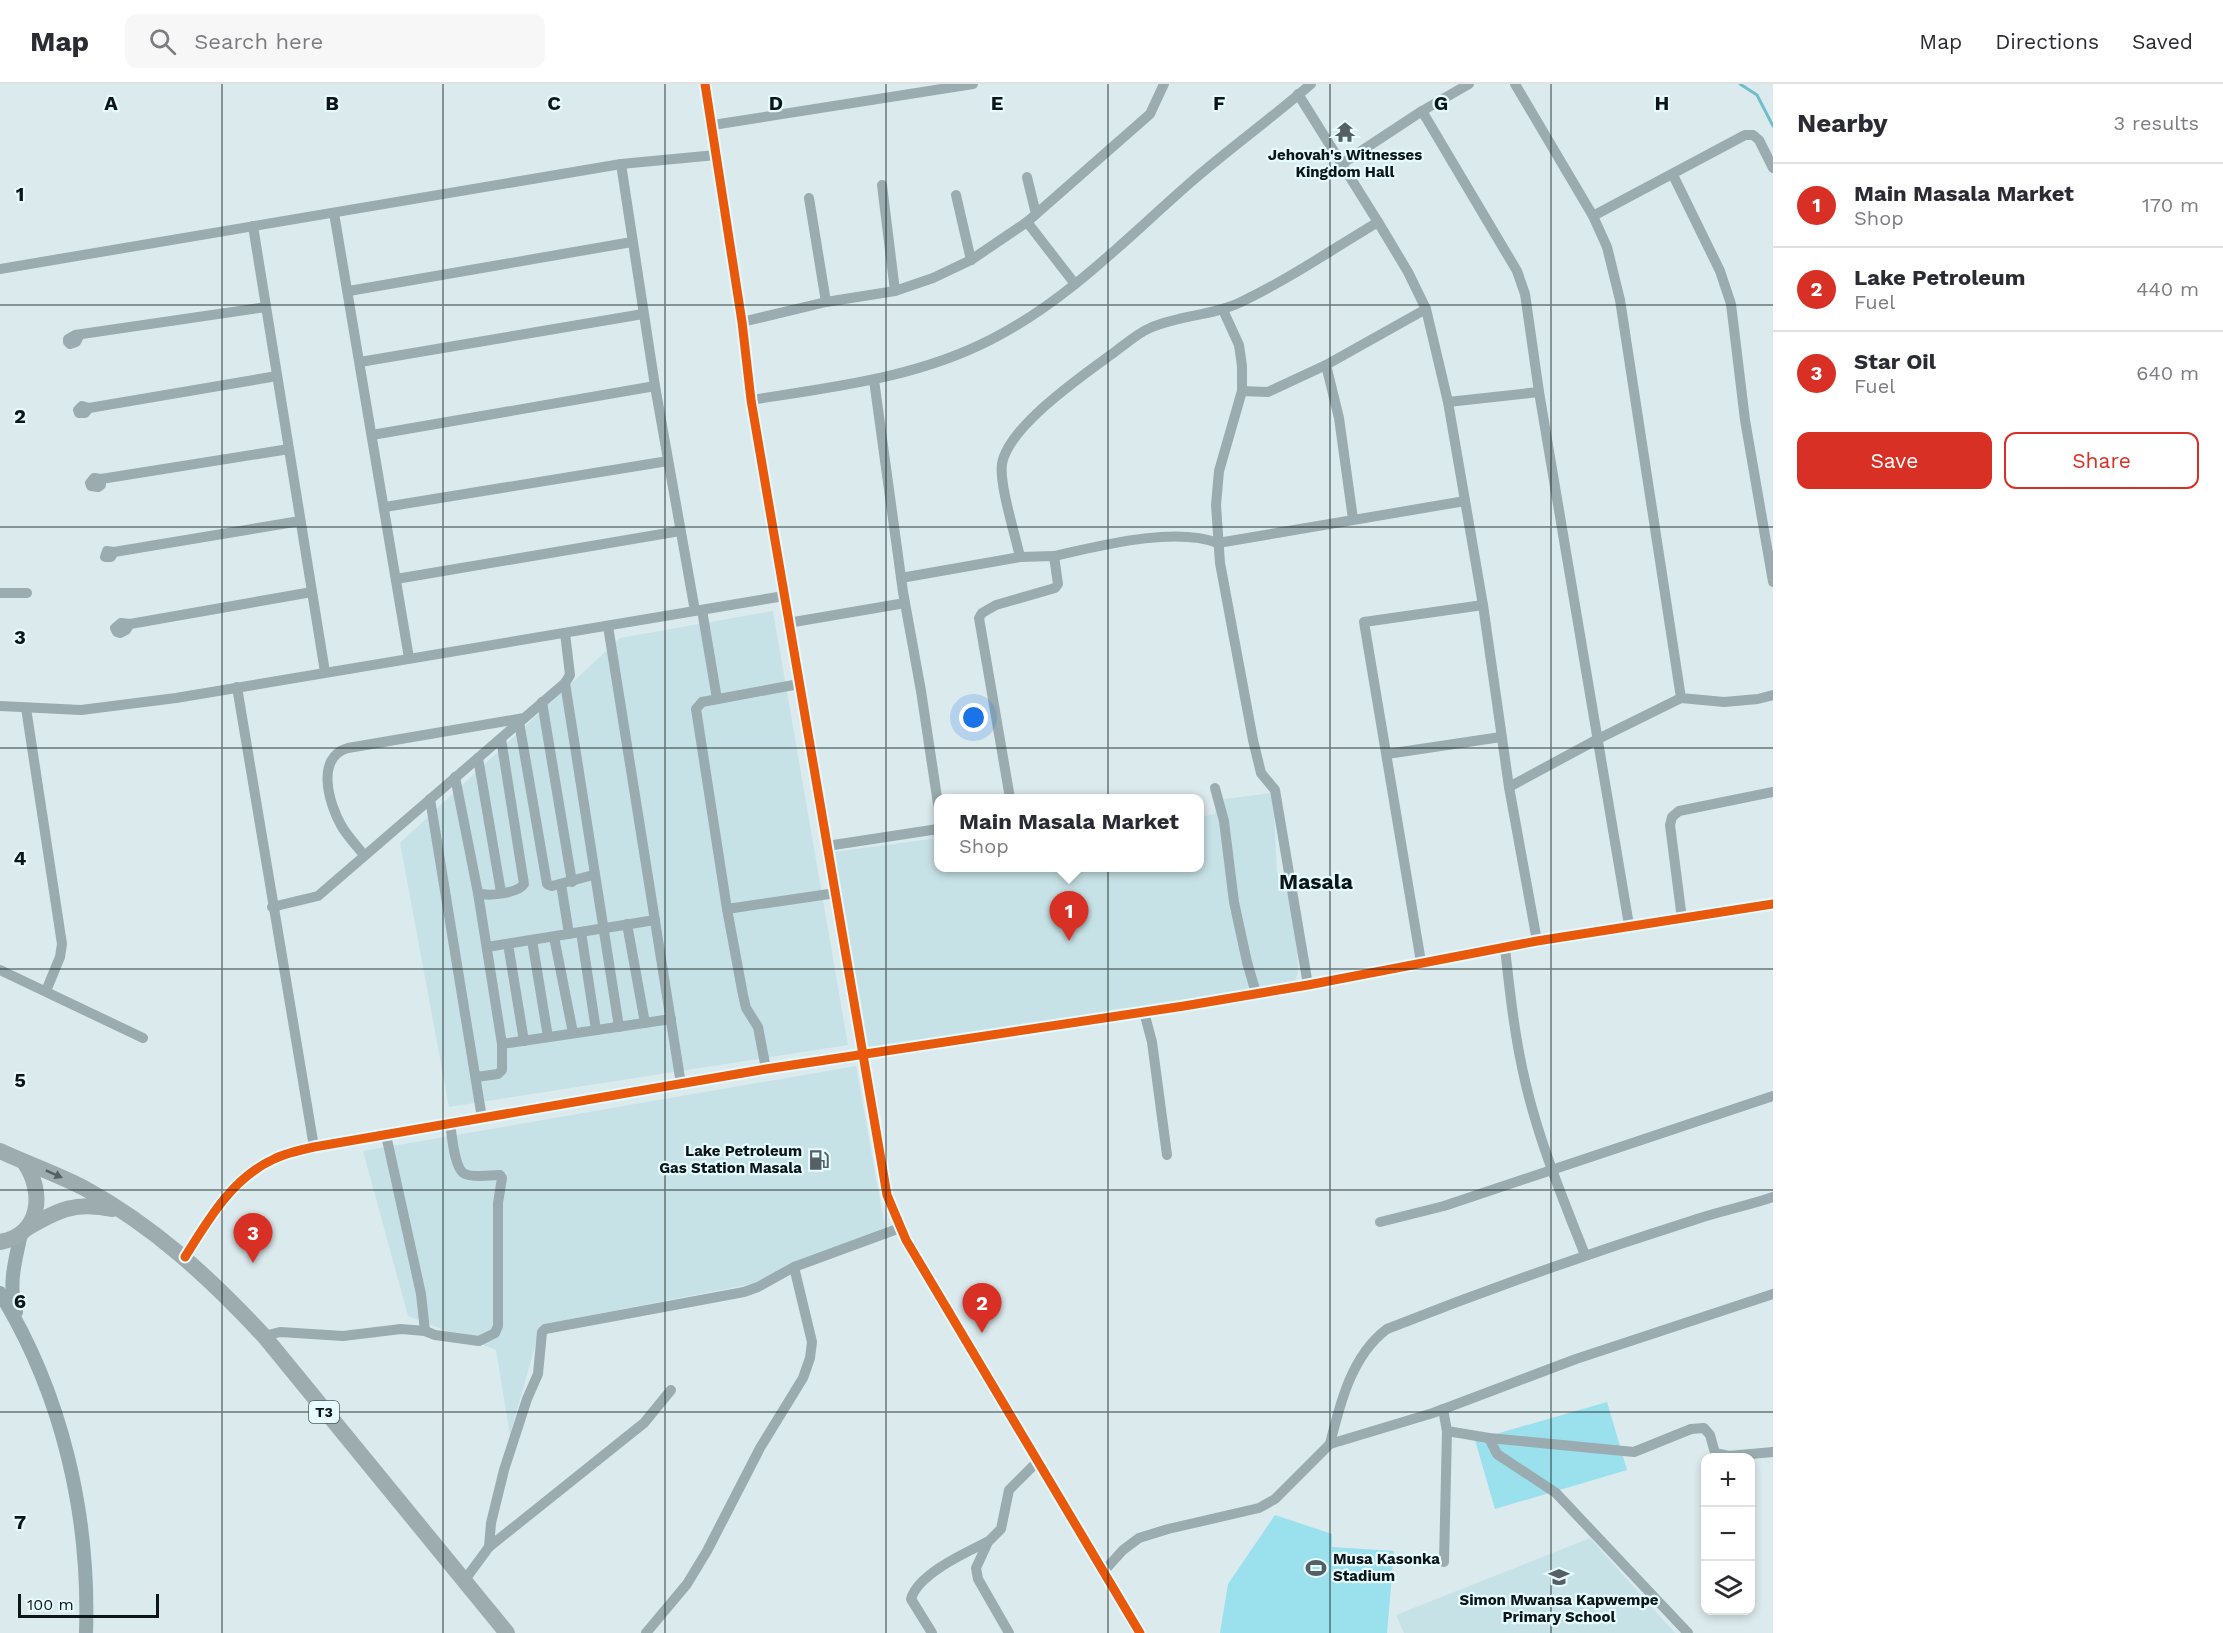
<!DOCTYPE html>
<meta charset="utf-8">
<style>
:root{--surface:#fff;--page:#f7f7f7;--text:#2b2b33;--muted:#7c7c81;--line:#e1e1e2;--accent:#d93025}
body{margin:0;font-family:"Work Sans",sans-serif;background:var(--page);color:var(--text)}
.controls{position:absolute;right:18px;bottom:18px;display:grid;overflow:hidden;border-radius:12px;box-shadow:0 3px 9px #0003}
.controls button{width:54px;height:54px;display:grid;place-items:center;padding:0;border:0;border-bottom:2px solid var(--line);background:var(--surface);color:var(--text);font:30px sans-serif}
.scale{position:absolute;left:18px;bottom:15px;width:141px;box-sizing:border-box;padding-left:6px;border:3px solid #0c1618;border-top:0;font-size:16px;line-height:21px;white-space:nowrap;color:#0c1618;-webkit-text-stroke:4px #e6fbff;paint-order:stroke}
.you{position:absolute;left:974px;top:634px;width:21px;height:21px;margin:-15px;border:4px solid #fff;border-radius:50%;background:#1a73e8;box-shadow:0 0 0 9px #1a73e833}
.badge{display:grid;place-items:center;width:39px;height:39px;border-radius:50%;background:var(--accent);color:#fff;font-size:20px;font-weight:700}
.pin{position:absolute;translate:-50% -50px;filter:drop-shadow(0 2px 3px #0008)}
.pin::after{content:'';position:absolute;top:32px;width:21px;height:18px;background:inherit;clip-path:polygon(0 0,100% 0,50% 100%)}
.popup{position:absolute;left:934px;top:710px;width:270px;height:78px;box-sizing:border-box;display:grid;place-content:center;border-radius:12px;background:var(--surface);filter:drop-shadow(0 2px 4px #0005);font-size:20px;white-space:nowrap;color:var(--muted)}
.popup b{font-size:22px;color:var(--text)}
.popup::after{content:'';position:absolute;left:50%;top:100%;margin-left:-12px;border:12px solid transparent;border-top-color:var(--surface)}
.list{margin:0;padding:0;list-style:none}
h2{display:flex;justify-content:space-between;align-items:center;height:78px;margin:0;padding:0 24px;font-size:26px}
h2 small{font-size:20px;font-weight:400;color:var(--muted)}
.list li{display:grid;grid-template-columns:39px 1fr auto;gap:18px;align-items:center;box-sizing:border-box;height:84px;padding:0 24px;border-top:2px solid var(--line)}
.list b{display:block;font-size:22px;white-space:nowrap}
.list p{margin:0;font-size:20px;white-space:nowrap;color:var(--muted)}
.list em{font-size:20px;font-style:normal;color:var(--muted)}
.actions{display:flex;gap:12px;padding:18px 24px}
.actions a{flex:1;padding:14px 0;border:2px solid var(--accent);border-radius:12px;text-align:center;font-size:21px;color:var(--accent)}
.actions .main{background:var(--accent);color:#fff}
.icon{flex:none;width:33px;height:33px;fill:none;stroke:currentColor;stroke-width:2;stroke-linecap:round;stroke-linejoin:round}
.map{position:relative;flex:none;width:1773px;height:1549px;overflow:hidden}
header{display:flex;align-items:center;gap:36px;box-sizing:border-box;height:84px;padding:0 30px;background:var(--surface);border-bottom:2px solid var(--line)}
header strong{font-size:28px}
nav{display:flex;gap:33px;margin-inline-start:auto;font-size:21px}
.search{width:420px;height:54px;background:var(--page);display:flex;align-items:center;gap:15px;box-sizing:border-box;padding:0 21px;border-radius:12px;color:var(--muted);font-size:22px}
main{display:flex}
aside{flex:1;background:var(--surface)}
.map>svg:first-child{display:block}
.built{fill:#c7e2e6}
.garden{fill:#9ae0ed}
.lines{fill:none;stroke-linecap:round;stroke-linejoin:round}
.stream{stroke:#71becb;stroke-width:3}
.minor{stroke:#9aacaf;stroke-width:10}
.tertiary{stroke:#9aacaf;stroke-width:12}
.secondary{stroke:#96a9ad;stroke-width:14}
.trunk{stroke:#9cacaf;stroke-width:16}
.cycleway-casing{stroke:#e6fbff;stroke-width:13}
.cycleway{stroke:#e8590c;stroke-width:9}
.oneway{fill:#546164}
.grid{fill:none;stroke:#0c1618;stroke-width:1.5;stroke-opacity:0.55}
.labels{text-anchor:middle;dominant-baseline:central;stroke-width:4.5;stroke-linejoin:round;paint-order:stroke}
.shield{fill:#e6fbff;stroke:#4d5b5d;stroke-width:1.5}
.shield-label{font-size:14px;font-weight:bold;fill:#0c1618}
.poi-label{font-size:15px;font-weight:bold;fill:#0c1618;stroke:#e6fbff}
.district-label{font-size:21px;font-weight:bold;fill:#0c1618;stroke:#e6fbff}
.grid-label{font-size:20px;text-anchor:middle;font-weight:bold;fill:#0c1618;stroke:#e6fbff;stroke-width:4.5;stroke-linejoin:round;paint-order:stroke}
</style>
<header>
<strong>Map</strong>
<div class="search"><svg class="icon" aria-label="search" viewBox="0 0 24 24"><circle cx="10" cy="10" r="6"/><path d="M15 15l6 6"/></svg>Search here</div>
<nav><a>Map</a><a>Directions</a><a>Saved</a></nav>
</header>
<main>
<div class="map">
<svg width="1773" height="1549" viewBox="0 0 1773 1549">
<rect width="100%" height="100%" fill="#dbeaed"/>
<g class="built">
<path d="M773 527 848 961 449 1023 400 759 620 554Z"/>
<path d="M1273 709 1277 789 1295 825 1298 889 1292 905 863 969 826 769 938 754V784H1200V733L1215 730 1216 716Z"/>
<path d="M856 982 885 1144 757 1199 541 1241 510 1351 496 1266 408 1232 363 1067Z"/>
<path d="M1590 1454 1675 1549H1404L1396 1531Z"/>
</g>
<g class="garden">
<path d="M1607 1318 1627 1386 1495 1425 1475 1356Z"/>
<path d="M1275 1431 1332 1450V1463L1394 1467 1387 1549H1220L1228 1500Z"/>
</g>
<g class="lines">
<path class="stream" d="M1740 0 1757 11 1773 42"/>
<g class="minor">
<path d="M1515 0 1593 132 1607 163 1620 216 1681 614"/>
<path d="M1298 10 1378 138 1408 188 1426 225 1448 318 1483 521 1509 703 1537 857"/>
<path d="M1422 27 1517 187 1525 210 1539 308 1629 841"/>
<path d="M713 41 973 0"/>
<path d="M1343 79 1422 27 1469 0"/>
<path d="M621 80 655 302 695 527"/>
<path d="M1673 91 1720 187 1731 220 1745 336 1773 498"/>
<path d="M1027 93 1036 130"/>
<path d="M882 101 895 207"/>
<path d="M956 111 971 176"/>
<path d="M809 114 826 218"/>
<path d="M334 129 409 574"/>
<path d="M1593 132 1745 51H1753L1759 56 1773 84"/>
<path d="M1027 138 1075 200"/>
<path d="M253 142 325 588"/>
<path d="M0 185 621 80 716 71"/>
<path d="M349 207 632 158"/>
<path d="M1223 226 1239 261 1242 282V307L1219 387 1216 421 1220 479 1253 656 1261 689 1275 706 1308 901"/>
<path d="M742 238 826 218 895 207 933 194 971 176 1027 138 1150 30 1164 0"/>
<path d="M79 252 76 258 70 260 68 258V255L75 251 266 223"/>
<path d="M360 278 643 230"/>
<path d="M1326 281 1339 334 1353 435"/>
<path d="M874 296 903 508 921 607 938 720"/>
<path d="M1242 307 1268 308 1326 281 1426 225"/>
<path d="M751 316C833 303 917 294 992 255 1067 217 1128 153 1191 98 1230 64 1272 34 1311 0"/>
<path d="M1448 318 1539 308"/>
<path d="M89 324 85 329H79L78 326 82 322 89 324 277 292"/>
<path d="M372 351 655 302"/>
<path d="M101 395V401L98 403 91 402 90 399 94 394 101 395 289 365"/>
<path d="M385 423 668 377"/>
<path d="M114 468 111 473H105L107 467 114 468 300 437"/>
<path d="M1054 472C1099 462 1175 442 1218 459L1465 417"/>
<path d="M1020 473C1015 450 999 400 1002 380 1008 342 1086 289 1116 267 1127 259 1138 249 1150 244 1179 231 1212 232 1241 218 1289 195 1333 165 1378 138"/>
<path d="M901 494 1020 473 1054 472 1058 500 1055 504 996 521 982 529 979 534 1010 714"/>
<path d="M396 495 680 447"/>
<path d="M0 509H27"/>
<path d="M702 526 717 615"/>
<path d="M788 539 905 519"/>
<path d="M130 540 126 546 120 549 117 548 115 544 121 539 130 540 312 508"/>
<path d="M608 542 681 1000"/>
<path d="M565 599 619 943"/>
<path d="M237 603 314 1063"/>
<path d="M542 618 572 798"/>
<path d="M0 622 81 626 176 614 784 512"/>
<path d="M26 624 62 860 60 873 46 907"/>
<path d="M519 638 547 800 552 802 593 791"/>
<path d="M1387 670 1501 653"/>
<path d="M478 674 501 808"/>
<path d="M455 693 478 809 502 960 671 935"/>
<path d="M1509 703 1598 655 1681 614 1724 618 1758 615 1773 611"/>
<path d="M1215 704 1224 737 1234 818 1247 878 1256 909"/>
<path d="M430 715 482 1034"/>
<path d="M827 762 938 745"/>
<path d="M364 771C356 761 347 752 341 741 329 720 315 673 348 664L524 634"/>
<path d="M561 800 569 850"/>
<path d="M478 809C488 813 518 809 524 800L501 655"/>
<path d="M272 823 318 812 565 599 570 591 565 549"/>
<path d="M727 825 836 809"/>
<path d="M1682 835 1670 741 1672 733 1679 727 1773 708"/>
<path d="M627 840 645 939"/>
<path d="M581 848 596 946"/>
<path d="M554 853 573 949"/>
<path d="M532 856 548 953"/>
<path d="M508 860 524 957"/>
<path d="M487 863 655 836"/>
<path d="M1505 864C1510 910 1515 956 1526 1001 1540 1060 1563 1115 1585 1171"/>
<path d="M1421 878 1364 538 1483 521"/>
<path d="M0 886 143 954"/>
<path d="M1144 928 1152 958 1167 1071"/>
<path d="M766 985 758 943 746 924 743 911 727 825 696 625 702 618 799 600"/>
<path d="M476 993 498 990 502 986V960"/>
<path d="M386 1051 421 1210 425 1247"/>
<path d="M1380 1138 1444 1122 1773 1012"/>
<path d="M264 1252 280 1248 343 1252 401 1245 425 1247 435 1251 479 1257 495 1249 498 1242V1119L502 1094 500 1091C490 1091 474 1094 465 1090 454 1085 452 1051 450 1039"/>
<path d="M1443 1325 1447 1347 1444 1478"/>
<path d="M1447 1347 1489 1354 1634 1368 1691 1345 1704 1344 1710 1351 1715 1369 1729 1372 1773 1368"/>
<path d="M1489 1354 1497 1370 1556 1409 1688 1549"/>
<path d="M1330 1360C1340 1319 1352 1271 1387 1245 1488 1205 1590 1169 1694 1136 1720 1127 1747 1122 1773 1113"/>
<path d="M489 1463 491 1439 504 1386 527 1315 538 1290 542 1248 545 1245 744 1208 758 1203 794 1183 900 1144"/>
<path d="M1103 1488 1123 1466 1139 1454 1168 1445 1259 1424 1275 1415 1330 1360 1433 1329 1576 1275 1773 1210"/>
<path d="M464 1497 489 1463 644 1339 671 1306"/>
<path d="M646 1549 687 1500 707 1467 760 1364 803 1294 810 1274 812 1258 794 1183"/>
<path d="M932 1549 911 1515C918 1490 965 1469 987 1458"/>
<path d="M1009 1549 978 1495 976 1484 988 1458 1001 1445 1009 1406 1038 1377"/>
</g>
<g class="tertiary">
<path d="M705 0 742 238 751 316 887 1111 906 1156 1140 1549"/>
<path d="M185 1173C208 1136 232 1094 274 1075 286 1069 300 1066 314 1063L766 985 1184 922 1308 901 1537 857 1773 820"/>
</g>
<g class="secondary">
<path d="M0 1209C62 1310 90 1430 86 1549"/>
<path d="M16 1228C8 1201 15 1177 21 1150"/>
</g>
<g class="trunk">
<path d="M0 1067C28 1080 57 1090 84 1104 154 1142 211 1195 264 1252L507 1549"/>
<path d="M27 1144C58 1126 76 1117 112 1125"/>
<path d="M0 1158C41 1151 45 1108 24 1078"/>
</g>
<g class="cycleway-casing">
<g id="cycleway">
<path d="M705 0 742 238 751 316 887 1111 906 1156 1140 1549"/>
<path d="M185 1173C208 1136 232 1094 274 1075 286 1069 300 1066 314 1063L766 985 1184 922 1308 901 1537 857 1773 820"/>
</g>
</g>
<use href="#cycleway" class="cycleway"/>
</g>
<defs><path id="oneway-solid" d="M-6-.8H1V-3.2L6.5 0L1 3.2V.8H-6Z" transform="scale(1.5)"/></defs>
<use class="oneway" href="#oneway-solid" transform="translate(54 1090) rotate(24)"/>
<path class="grid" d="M222 0V1549M443 0V1549M665 0V1549M886 0V1549M1108 0V1549M1330 0V1549M1551 0V1549M0 221H1773M0 443H1773M0 664H1773M0 885H1773M0 1106H1773M0 1328H1773"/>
<defs>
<g id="temple-bare" transform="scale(1.62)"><path d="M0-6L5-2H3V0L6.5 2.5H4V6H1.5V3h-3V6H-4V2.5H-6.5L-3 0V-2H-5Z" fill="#546063" stroke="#e6fbff" stroke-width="2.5" paint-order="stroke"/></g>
<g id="fuel-bare" transform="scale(1.62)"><path d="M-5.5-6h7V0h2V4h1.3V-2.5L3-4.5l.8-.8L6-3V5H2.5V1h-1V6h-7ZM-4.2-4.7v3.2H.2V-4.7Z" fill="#546063" stroke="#e6fbff" stroke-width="2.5" paint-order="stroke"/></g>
<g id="stadium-bare" transform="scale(1.62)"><path d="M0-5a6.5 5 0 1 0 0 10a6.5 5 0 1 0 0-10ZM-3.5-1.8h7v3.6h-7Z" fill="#546063" stroke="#e6fbff" stroke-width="2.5" paint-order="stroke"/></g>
<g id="school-bare" transform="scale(1.62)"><path d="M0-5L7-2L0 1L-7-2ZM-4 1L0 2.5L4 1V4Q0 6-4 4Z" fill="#546063" stroke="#e6fbff" stroke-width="2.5" paint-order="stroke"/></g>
</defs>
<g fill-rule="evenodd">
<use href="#temple-bare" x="1345" y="48"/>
<use href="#fuel-bare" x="819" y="1076"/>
<use href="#stadium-bare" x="1316" y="1484"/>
<use href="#school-bare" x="1559" y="1493"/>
</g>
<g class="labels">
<rect class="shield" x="309" y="1317" width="30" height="22" rx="4.5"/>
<g class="shield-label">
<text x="324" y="1328">T3</text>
</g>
<g class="poi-label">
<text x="1345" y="71">Jehovah's Witnesses<tspan x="1345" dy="17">Kingdom Hall</tspan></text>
<text x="802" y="1067" text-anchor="end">Lake Petroleum<tspan x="802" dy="17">Gas Station Masala</tspan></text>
<text x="1333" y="1475" text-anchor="start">Musa Kasonka<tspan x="1333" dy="17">Stadium</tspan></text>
<text x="1559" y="1516">Simon Mwansa Kapwempe<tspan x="1559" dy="17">Primary School</tspan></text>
</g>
<g class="district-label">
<text x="1316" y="797">Masala</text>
</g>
</g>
<g class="grid-label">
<text x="111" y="26">A</text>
<text x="332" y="26">B</text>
<text x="554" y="26">C</text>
<text x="776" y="26">D</text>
<text x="997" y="26">E</text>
<text x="1219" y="26">F</text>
<text x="1441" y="26">G</text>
<text x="1662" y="26">H</text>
<text x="20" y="117">1</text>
<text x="20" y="339">2</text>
<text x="20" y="560">3</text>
<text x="20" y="781">4</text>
<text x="20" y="1003">5</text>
<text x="20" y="1224">6</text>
<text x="20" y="1445">7</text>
</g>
</svg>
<div class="controls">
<button>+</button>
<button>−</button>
<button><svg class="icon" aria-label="layers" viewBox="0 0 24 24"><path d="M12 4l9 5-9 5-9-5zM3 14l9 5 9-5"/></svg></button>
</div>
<div class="scale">100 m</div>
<div class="you"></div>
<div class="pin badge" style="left:1069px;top:857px">1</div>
<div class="popup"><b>Main Masala Market</b>Shop</div>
<div class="pin badge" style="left:982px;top:1249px">2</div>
<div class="pin badge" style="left:253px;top:1179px">3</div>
</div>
<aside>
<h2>Nearby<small>3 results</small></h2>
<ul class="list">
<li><span class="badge">1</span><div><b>Main Masala Market</b><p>Shop</p></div><em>170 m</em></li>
<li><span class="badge">2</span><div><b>Lake Petroleum</b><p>Fuel</p></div><em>440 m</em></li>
<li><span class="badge">3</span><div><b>Star Oil</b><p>Fuel</p></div><em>640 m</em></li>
</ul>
<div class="actions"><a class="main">Save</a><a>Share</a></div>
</aside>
</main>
